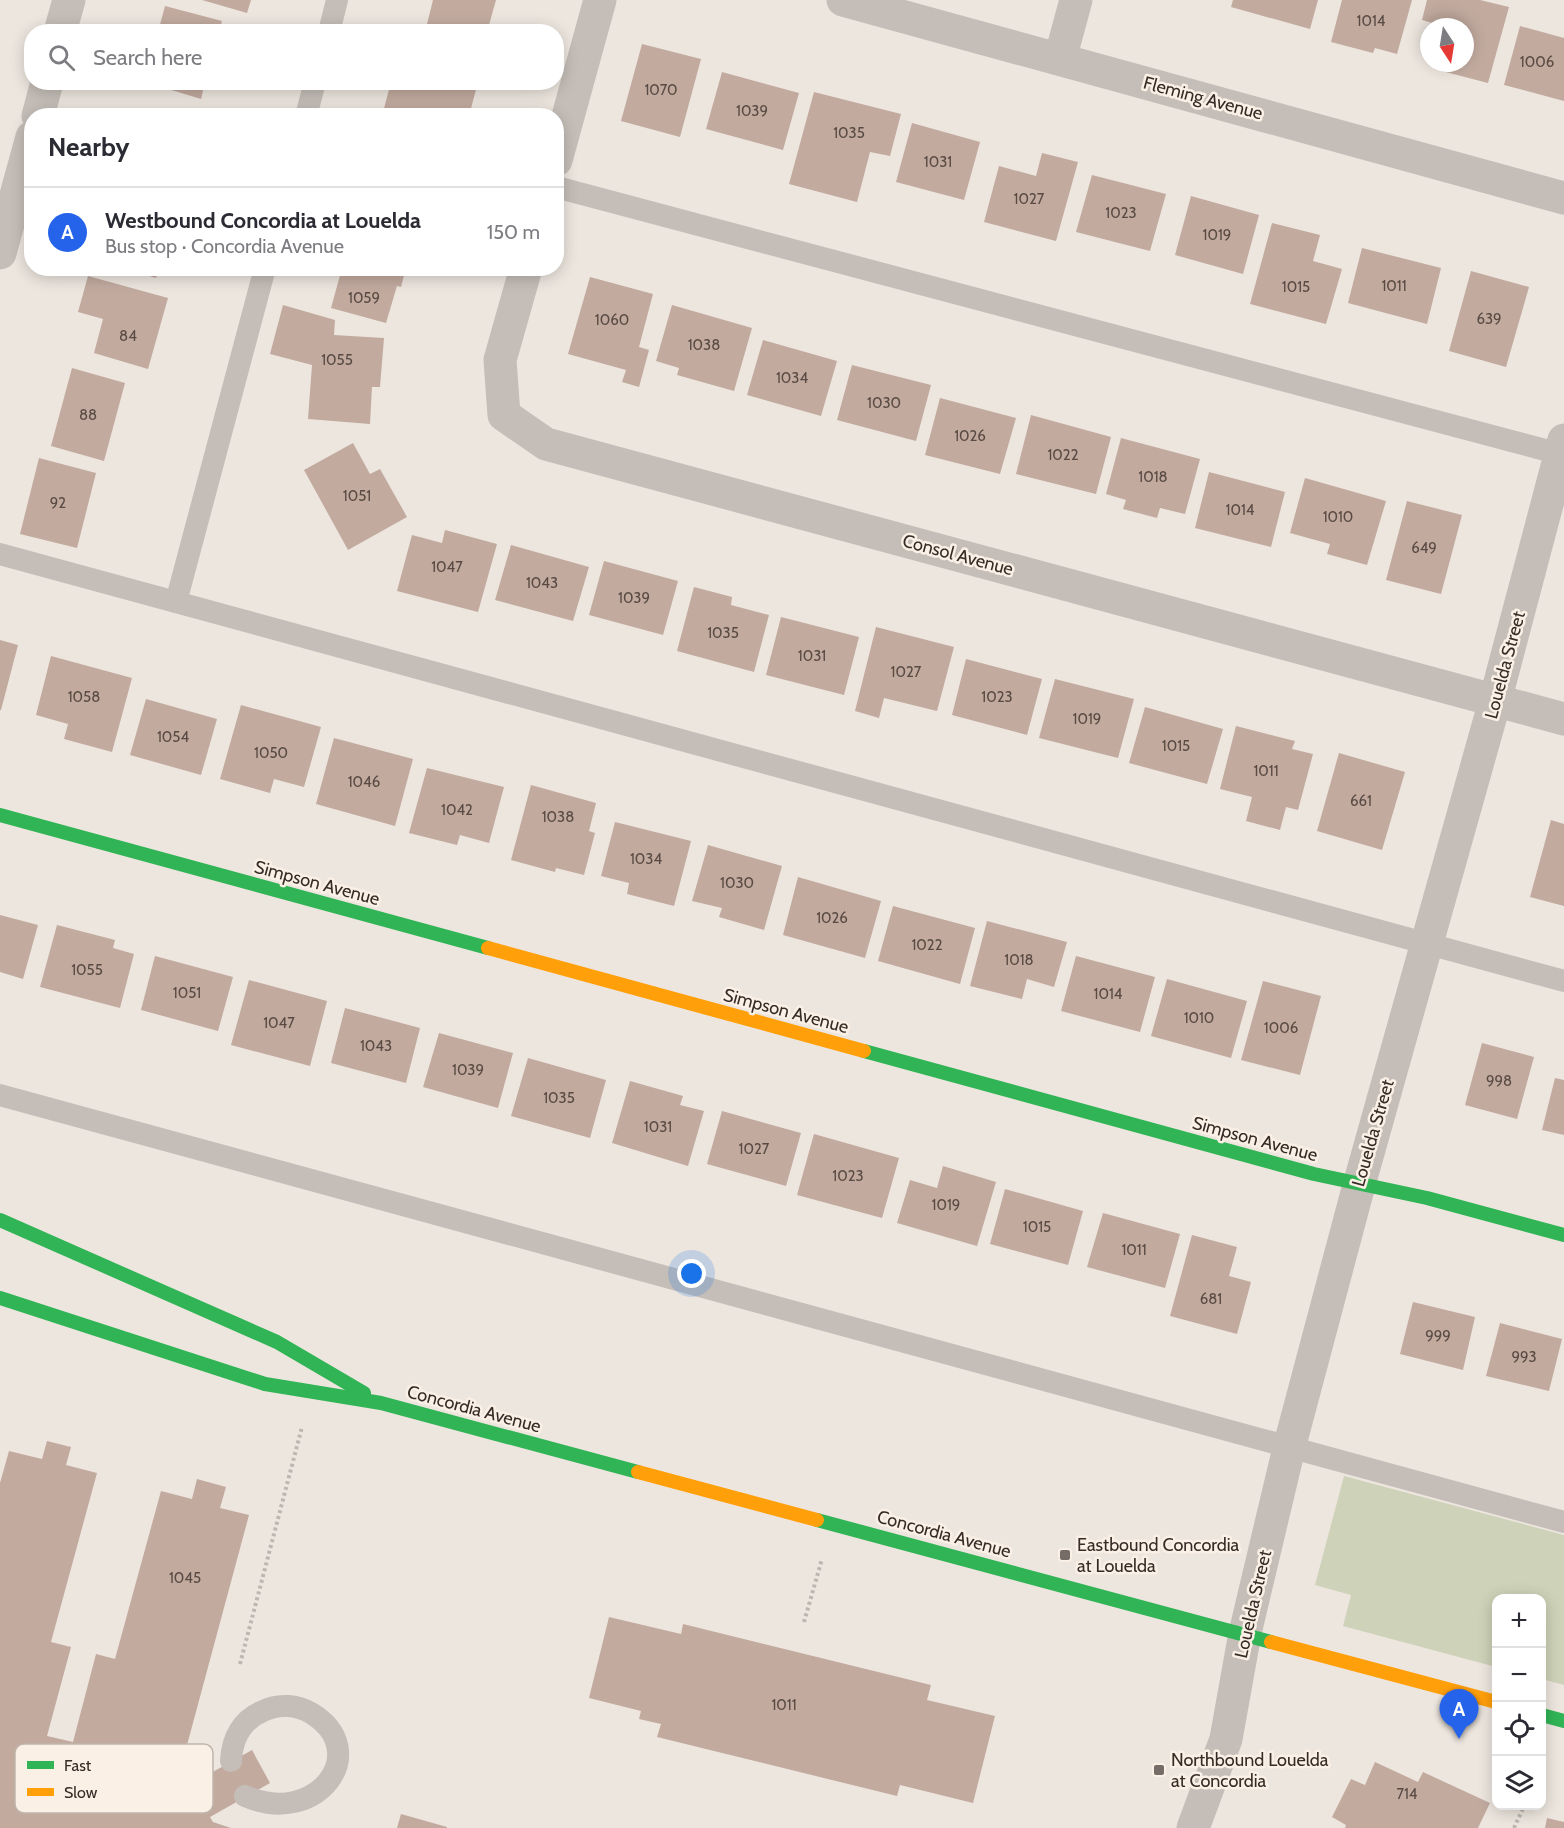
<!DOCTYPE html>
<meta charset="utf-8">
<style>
:root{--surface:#fff;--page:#f2f2f3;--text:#2b2b33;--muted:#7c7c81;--line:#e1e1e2;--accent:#2563eb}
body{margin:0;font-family:Cabin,sans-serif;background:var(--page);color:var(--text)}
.controls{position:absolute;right:18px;bottom:18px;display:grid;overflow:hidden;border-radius:12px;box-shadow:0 3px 15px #0003}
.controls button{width:54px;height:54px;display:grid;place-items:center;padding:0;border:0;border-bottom:2px solid var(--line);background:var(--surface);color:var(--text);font:30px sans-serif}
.compass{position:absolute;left:1420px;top:18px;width:54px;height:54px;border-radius:50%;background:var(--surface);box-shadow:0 3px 15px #0003;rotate:168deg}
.you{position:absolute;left:692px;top:1274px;width:21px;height:21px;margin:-15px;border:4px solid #fff;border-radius:50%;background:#1a73e8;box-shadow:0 0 0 9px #1a73e833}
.badge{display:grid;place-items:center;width:39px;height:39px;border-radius:50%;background:var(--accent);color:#fff;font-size:20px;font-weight:700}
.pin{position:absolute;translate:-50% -50px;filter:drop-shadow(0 2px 3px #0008)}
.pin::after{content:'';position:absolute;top:32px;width:21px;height:18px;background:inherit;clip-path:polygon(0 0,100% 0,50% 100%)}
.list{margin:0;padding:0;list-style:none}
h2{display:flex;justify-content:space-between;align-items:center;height:78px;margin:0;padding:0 24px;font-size:26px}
h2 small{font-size:20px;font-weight:400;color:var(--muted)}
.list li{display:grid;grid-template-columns:39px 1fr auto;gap:18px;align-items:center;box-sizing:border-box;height:90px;padding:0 24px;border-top:2px solid var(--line)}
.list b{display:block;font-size:22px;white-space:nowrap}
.list p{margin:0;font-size:20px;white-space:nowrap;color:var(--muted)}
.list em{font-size:20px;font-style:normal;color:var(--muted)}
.icon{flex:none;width:33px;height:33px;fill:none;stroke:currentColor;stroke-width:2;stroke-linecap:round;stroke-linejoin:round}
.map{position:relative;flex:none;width:1564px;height:1828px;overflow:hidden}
.search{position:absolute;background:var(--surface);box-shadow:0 3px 15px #0003;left:24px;top:24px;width:540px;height:66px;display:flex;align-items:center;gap:15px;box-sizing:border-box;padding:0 21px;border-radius:24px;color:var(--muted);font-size:22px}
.panel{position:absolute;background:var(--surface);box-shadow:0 3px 15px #0003;left:24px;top:108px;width:540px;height:168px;border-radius:24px}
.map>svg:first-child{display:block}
.green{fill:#ced2b8}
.building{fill:#c2aa9f}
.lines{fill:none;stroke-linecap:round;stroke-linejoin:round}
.path{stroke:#beb6b0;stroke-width:4;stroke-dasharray:3 3;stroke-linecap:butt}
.lane{stroke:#c5beb8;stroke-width:22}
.street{stroke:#c5beb8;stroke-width:33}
.fast{stroke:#30b455;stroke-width:14}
.slow{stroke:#ff9f0a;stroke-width:14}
.poi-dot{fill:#766c67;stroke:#faf0e5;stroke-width:2}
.labels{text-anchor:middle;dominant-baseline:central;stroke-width:5;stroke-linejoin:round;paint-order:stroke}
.number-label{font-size:15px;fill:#594b44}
.street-label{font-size:18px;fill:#362b26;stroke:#faf0e5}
.poi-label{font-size:18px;fill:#362b26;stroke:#faf0e5;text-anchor:start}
.key{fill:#faf0e5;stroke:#bfb5ac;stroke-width:1.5}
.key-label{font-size:16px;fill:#362b26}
</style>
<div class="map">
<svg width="1564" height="1828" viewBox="0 0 1564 1828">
<rect width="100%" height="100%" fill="#ede6df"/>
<path class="green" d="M1344 1476 1564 1535V1685L1542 1679V1598H1496V1667L1343 1626 1351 1595 1315 1585Z"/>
<g class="building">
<path d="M202 0H251L247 13Z"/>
<path d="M433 0H496L487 32H425Z"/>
<path d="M1233 0H1318L1310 29 1231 7Z"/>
<path d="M1342 0H1412L1397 54 1375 48 1373 53 1331 42Z"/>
<path d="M1427 0H1480L1509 7 1488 83 1434 69 1436 63H1465V27H1446L1422 20Z"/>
<path d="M165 6 222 21 219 32H158Z"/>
<path d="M1520 26 1564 38V101L1504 85Z"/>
<path d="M642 44 701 59 680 137 621 121Z"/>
<path d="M722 72 799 93 783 150 706 129Z"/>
<path d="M145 82H205L201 99Z"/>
<path d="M391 82H478L469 116 442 111 441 116H382Z"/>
<path d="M814 92 901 114 890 156 870 152 857 202 789 184Z"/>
<path d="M912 123 980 142 964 200 896 182Z"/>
<path d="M1042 153 1078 162 1056 241 984 222 999 166 1036 176Z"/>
<path d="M1092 175 1166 194 1150 251 1076 232Z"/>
<path d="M1191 196 1259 215 1243 274 1175 255Z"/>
<path d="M1272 223 1320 235 1313 261 1342 269 1326 324 1250 304Z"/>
<path d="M1362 248 1441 268 1427 324 1348 303Z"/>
<path d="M122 268H159L156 278Z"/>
<path d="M342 268H406L401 287 397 286 386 323 331 308Z"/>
<path d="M1471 271 1529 287 1506 367 1449 351Z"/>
<path d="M88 276 168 298 148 369 94 353 103 319 78 312Z"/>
<path d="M590 277 653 294 639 347 649 350 639 387 622 382 626 370 568 354Z"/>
<path d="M283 305 335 320 334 335 384 338 380 387H372L370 424 308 419 312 365 270 354Z"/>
<path d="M672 305 752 328 734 391 677 375 679 368 656 361Z"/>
<path d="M763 340 837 361 821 416 747 395Z"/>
<path d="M852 365 931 385 916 441 837 420Z"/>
<path d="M72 368 125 383 104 461 51 446Z"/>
<path d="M940 398 1016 418 1000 474 925 455Z"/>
<path d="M1031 415 1111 437 1096 494 1016 474Z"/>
<path d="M1121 438 1200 459 1185 514 1160 508 1157 518 1123 509 1126 500 1106 494Z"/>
<path d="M353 443 370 474 380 469 407 517 348 550 304 470Z"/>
<path d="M39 458 96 473 77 548 20 534Z"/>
<path d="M1209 472 1285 492 1271 547 1195 528Z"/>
<path d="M1305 478 1386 501 1367 565 1327 554 1330 544 1290 533Z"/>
<path d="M1407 501 1462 515 1441 594 1386 580Z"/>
<path d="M445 530 497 544 478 612 397 591 412 535 442 543Z"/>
<path d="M511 545 589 567 573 621 495 600Z"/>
<path d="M604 561 678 581 663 635 589 615Z"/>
<path d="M694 587 732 597 731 605 769 615 754 672 677 651Z"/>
<path d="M781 617 859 637 844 695 766 675Z"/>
<path d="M876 627 954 647 937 711 884 698 879 718 855 711Z"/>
<path d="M0 640 18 645 1 710H0Z"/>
<path d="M51 656 132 678 112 752 64 739 68 724 36 715Z"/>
<path d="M966 659 1042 679 1027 735 952 715Z"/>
<path d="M1055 679 1134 699 1118 758 1039 738Z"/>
<path d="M146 699 217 719 201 775 130 755Z"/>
<path d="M241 705 321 727 304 787 274 779 270 793 220 779Z"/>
<path d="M1145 707 1223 729 1207 784 1129 763Z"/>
<path d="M1236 726 1295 741 1292 749 1313 754 1298 810 1286 807 1280 830 1246 821 1252 797 1220 789Z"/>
<path d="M334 738 413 759 395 826 316 804Z"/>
<path d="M1339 753 1405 772 1382 850 1317 831Z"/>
<path d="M427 768 504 787 489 843 460 835 457 845 409 833Z"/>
<path d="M531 785 596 803 589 831 595 833 584 875 556 868 555 872 511 860Z"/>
<path d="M1551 820 1564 824V906L1530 897Z"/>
<path d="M615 822 691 841 674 906 627 894 629 883 601 876Z"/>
<path d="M708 845 782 866 764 930 719 917 722 908 692 901Z"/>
<path d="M798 877 881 901 865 958 783 935Z"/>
<path d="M893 906 975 928 960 984 878 961Z"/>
<path d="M0 915 38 925 23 979 0 972Z"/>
<path d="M987 921 1067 942 1054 987 1027 979 1022 999 970 986Z"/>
<path d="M57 925 115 940 113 948 134 954 120 1008 40 987Z"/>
<path d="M155 956 233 977 218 1031 141 1010Z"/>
<path d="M1076 956 1155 977 1140 1032 1061 1011Z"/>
<path d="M1167 979 1247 1001 1231 1058 1151 1036Z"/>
<path d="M249 980 327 1001 310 1066 231 1045Z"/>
<path d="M1263 981 1321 996 1300 1075 1241 1060Z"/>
<path d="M345 1008 420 1028 406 1083 331 1063Z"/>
<path d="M439 1033 513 1053 498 1108 423 1087Z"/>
<path d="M1482 1043 1534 1057 1517 1119 1465 1105Z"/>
<path d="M528 1058 606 1080 590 1138 511 1116Z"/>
<path d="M1555 1078 1564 1080V1135L1542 1130Z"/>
<path d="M630 1081 683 1096 680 1105 704 1111 688 1166 612 1143Z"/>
<path d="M722 1111 801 1133 786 1186 707 1164Z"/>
<path d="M814 1134 899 1158 882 1218 797 1195Z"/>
<path d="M943 1166 996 1182 977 1246 897 1223 910 1180 937 1188Z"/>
<path d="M1005 1189 1083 1211 1068 1265 990 1244Z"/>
<path d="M1103 1213 1180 1234 1165 1288 1087 1267Z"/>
<path d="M1192 1235 1237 1247 1229 1276 1251 1282 1237 1334 1170 1316Z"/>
<path d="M1413 1302 1475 1317 1463 1370 1400 1354Z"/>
<path d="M1500 1323 1562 1339 1549 1391 1486 1376Z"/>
<path d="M47 1441 71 1447 66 1465 97 1473 51 1642 71 1647 47 1736 73 1742 96 1654 115 1659 161 1491 192 1499 197 1479 226 1487 220 1508 249 1515 183 1760 193 1763 189 1778 193 1783 252 1750 270 1783 210 1817 213 1822 231 1828H0V1483L9 1451 42 1459Z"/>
<path d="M609 1617 681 1634 683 1624 931 1685 927 1700 995 1716 973 1803 900 1785 897 1796 657 1737 661 1724 639 1719 641 1711 589 1698Z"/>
<path d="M1375 1762 1418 1782 1423 1772 1490 1803 1478 1828H1345L1346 1825 1332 1817 1351 1779 1365 1785Z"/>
<path d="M401 1814 447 1827V1828H397Z"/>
<path d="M1547 1818 1564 1822V1828H1545Z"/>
</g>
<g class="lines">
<g class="path">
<path d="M804 1622 822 1559"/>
<path d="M240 1664 302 1427"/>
<path d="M1514 1828 1524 1806"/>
</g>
<g class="lane">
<path d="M329 32 337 0"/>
<path d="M306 116 315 82"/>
<path d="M556 187 1564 455"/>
<path d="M0 554 1564 981"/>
<path d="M176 602 265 268"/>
<path d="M0 1095 1564 1522"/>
<path d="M231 1761C232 1738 242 1720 263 1711 279 1703 297 1705 311 1713 374 1751 317 1828 245 1796"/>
</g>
<g class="street">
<path d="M843 0 1564 198"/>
<path d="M60 32 69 0"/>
<path d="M1060 59 1076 0"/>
<path d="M38 116 47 82"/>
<path d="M556 160 600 0"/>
<path d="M0 253 32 137"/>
<path d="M526 268 500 360 504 415 546 444 1564 719"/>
<path d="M1193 1828 1226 1739 1245 1633 1289 1448 1359 1185 1495 701 1564 440"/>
</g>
<g class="fast">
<path d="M0 815 488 948"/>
<path d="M864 1051 1314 1174 1427 1198 1564 1235"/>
<path d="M0 1220 277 1342 364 1393"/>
<path d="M0 1298 265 1384 381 1403 638 1472"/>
<path d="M817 1520 1271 1642"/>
<path d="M1542 1715 1564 1721"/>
</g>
<g class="slow">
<path d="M488 948 864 1051"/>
<path d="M638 1472 817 1520"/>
<path d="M1271 1642 1496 1702"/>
</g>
</g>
<g class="poi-dot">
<rect x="1059" y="1549" width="12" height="12" rx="3"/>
<rect x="1153" y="1764" width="12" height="12" rx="3"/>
</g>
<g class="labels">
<g class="number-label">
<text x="1371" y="21">1014</text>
<text x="1537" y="62">1006</text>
<text x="661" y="90">1070</text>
<text x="752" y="111">1039</text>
<text x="849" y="133">1035</text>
<text x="938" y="162">1031</text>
<text x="1029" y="199">1027</text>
<text x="1121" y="213">1023</text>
<text x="1217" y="235">1019</text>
<text x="1394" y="286">1011</text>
<text x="1296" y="287">1015</text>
<text x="364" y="298">1059</text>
<text x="1489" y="319">639</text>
<text x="612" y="320">1060</text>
<text x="128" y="336">84</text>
<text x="704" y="345">1038</text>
<text x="337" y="360">1055</text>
<text x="792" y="378">1034</text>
<text x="884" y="403">1030</text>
<text x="88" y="415">88</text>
<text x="970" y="436">1026</text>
<text x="1063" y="455">1022</text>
<text x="1153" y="477">1018</text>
<text x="357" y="496">1051</text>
<text x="58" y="503">92</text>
<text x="1240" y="510">1014</text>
<text x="1338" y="517">1010</text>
<text x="1424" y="548">649</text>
<text x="447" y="567">1047</text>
<text x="542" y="583">1043</text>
<text x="634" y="598">1039</text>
<text x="723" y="633">1035</text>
<text x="812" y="656">1031</text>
<text x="906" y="672">1027</text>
<text x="84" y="697">1058</text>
<text x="997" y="697">1023</text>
<text x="1087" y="719">1019</text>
<text x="173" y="737">1054</text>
<text x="1176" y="746">1015</text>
<text x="271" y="753">1050</text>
<text x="1266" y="771">1011</text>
<text x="364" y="782">1046</text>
<text x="1361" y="801">661</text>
<text x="457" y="810">1042</text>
<text x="558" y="817">1038</text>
<text x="646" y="859">1034</text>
<text x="737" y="883">1030</text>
<text x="832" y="918">1026</text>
<text x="927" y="945">1022</text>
<text x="1019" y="960">1018</text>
<text x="87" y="970">1055</text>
<text x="187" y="993">1051</text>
<text x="1108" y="994">1014</text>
<text x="1199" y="1018">1010</text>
<text x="279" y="1023">1047</text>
<text x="1281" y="1028">1006</text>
<text x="376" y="1046">1043</text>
<text x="468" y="1070">1039</text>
<text x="1499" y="1081">998</text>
<text x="559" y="1098">1035</text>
<text x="658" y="1127">1031</text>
<text x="754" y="1149">1027</text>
<text x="848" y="1176">1023</text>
<text x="946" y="1205">1019</text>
<text x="1037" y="1227">1015</text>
<text x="1134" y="1250">1011</text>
<text x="1211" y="1299">681</text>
<text x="1438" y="1336">999</text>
<text x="1524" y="1357">993</text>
<text x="185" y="1578">1045</text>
<text x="784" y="1705">1011</text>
<text x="1407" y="1794">714</text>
</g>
<g class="street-label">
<text transform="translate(1203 98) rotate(15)">Fleming Avenue</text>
<text transform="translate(958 555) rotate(15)">Consol Avenue</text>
<text transform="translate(1505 665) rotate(-75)">Louelda Street</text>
<text transform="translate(317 883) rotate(15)">Simpson Avenue</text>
<text transform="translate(786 1011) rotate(15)">Simpson Avenue</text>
<text transform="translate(1373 1133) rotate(-74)">Louelda Street</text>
<text transform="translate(1255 1139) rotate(15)">Simpson Avenue</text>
<text transform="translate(474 1409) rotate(15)">Concordia Avenue</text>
<text transform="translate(944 1534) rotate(15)">Concordia Avenue</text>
<text transform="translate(1253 1604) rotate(-77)">Louelda Street</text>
</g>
<g class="poi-label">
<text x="1077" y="1545">Eastbound Concordia<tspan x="1077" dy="21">at Louelda</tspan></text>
<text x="1171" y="1760">Northbound Louelda<tspan x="1171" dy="21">at Concordia</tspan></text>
</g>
</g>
<rect x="15" y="1744" width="198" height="69" rx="9" class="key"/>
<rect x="27" y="1761" width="27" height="8" fill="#30b455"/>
<rect x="27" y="1788" width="27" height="8" fill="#ff9f0a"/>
<g class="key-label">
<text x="64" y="1771">Fast</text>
<text x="64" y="1798">Slow</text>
</g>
</svg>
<div class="controls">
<button>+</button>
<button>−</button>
<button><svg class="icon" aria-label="locate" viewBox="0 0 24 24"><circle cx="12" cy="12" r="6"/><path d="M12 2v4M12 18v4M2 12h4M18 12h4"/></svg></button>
<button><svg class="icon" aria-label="layers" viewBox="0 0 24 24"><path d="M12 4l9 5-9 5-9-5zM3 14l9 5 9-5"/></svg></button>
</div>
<svg class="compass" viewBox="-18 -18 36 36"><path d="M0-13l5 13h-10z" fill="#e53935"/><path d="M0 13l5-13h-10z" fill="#7c7c81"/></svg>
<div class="you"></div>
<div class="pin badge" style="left:1459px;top:1739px">A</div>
<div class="search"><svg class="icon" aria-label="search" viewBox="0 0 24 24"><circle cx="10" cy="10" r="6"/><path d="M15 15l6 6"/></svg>Search here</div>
<section class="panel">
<h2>Nearby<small></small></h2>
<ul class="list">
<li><span class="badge">A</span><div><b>Westbound Concordia at Louelda</b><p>Bus stop · Concordia Avenue</p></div><em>150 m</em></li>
</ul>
</section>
</div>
